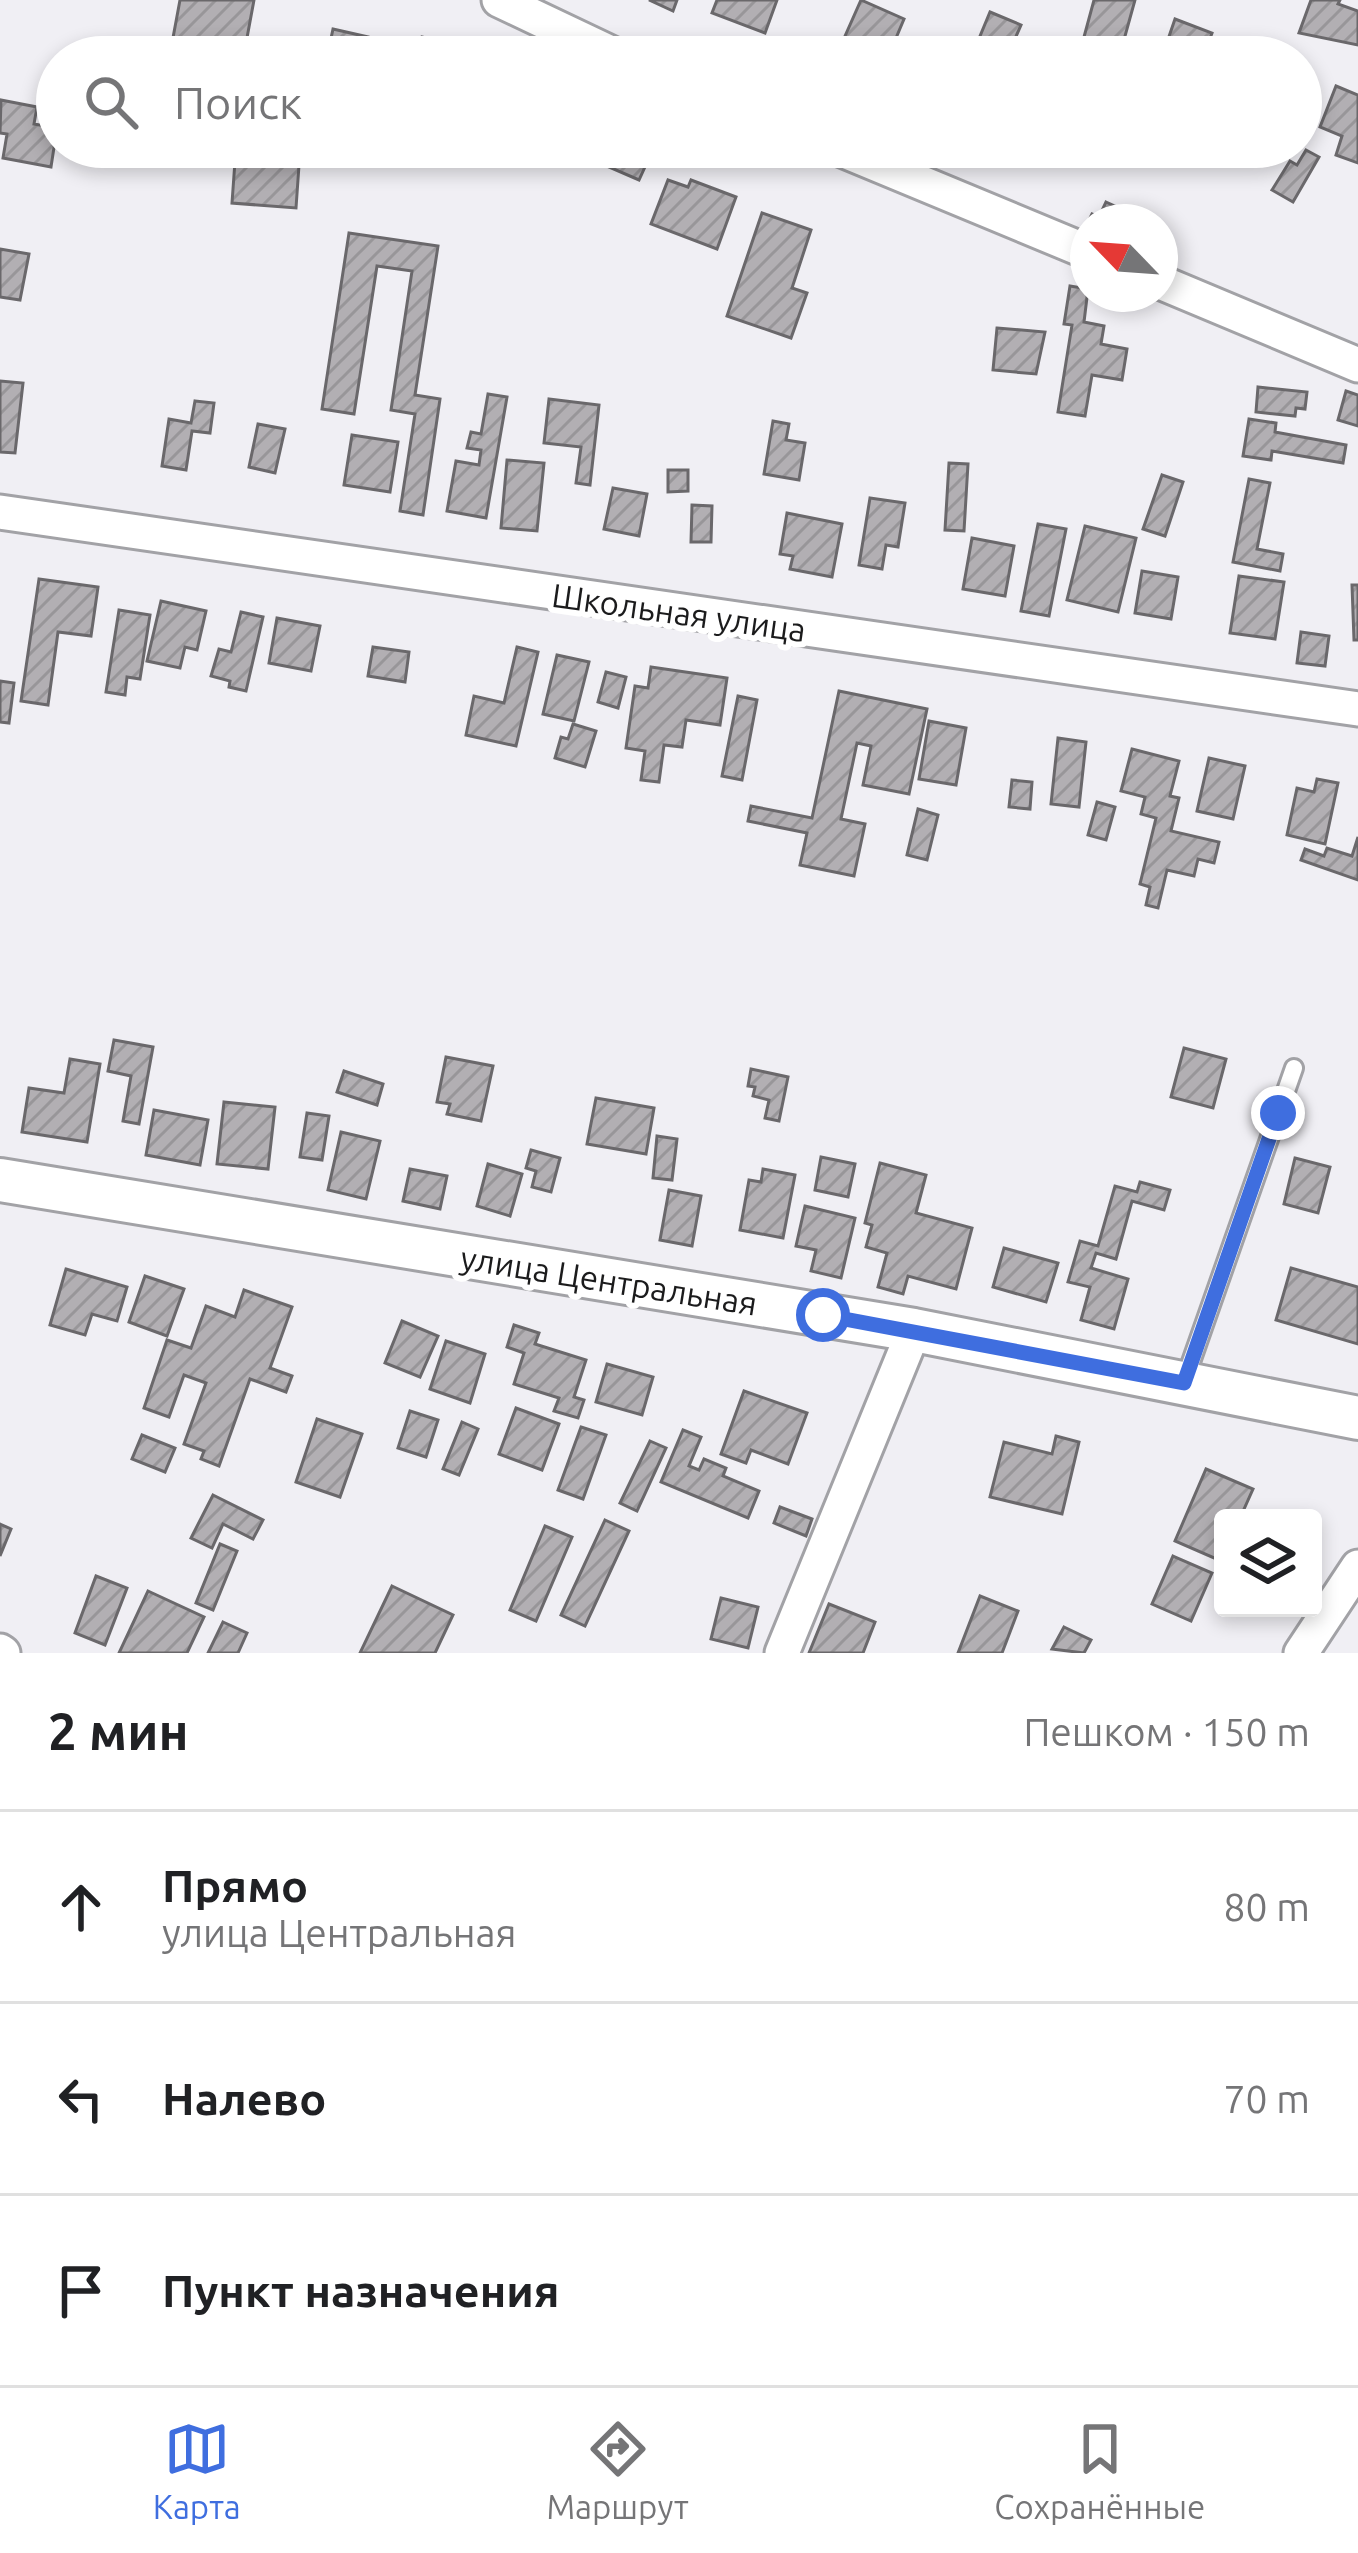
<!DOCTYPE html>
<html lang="ru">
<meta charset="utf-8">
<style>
:root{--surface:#fff;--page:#f6f6f6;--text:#202124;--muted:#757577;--line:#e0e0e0;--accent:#3f6edf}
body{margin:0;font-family:Ubuntu,sans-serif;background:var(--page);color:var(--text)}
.controls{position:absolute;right:36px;bottom:36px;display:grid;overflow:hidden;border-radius:12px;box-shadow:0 6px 18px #0003}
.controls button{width:108px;height:108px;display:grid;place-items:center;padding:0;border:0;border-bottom:3px solid var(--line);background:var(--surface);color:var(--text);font:60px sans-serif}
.compass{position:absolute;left:1070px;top:204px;width:108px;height:108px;border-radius:50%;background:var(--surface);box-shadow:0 6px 18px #0003;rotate:295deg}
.stop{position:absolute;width:36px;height:36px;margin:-27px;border:9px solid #3f6edf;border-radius:50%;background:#fff}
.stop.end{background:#3f6edf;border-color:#fff;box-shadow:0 3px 12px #0008}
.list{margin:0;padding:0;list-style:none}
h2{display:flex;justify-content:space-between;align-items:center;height:156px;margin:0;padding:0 48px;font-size:51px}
h2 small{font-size:39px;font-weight:400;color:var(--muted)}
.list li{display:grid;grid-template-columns:78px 1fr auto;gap:36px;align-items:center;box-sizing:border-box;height:192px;padding:0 48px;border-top:3px solid var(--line)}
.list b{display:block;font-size:45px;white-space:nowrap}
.list p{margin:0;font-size:39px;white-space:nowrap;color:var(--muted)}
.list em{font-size:39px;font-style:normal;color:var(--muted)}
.icon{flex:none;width:66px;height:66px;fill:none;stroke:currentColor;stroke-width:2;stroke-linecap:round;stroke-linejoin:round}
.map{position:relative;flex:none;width:1358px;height:1653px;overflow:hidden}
.search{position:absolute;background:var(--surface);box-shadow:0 6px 18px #0003;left:36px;right:36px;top:36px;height:132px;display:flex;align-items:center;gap:30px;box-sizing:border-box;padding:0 42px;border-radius:66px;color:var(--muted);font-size:45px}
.sheet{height:732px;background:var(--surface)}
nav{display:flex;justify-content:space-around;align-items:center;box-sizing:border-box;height:168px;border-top:3px solid var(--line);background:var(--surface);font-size:33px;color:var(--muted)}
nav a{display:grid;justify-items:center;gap:6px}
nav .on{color:var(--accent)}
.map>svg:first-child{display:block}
.building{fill:url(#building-hatch);stroke:#6a686b;stroke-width:3}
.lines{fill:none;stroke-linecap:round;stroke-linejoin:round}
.service-casing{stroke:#a2a2a6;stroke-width:22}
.minor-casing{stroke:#a2a2a6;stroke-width:39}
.tertiary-casing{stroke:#a2a2a6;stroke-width:48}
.service{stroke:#fff;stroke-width:16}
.minor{stroke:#fff;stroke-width:33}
.tertiary{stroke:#fff;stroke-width:42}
.route{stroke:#3f6edf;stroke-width:15}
.labels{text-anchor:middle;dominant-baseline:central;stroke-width:12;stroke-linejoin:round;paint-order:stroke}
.street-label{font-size:33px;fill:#1b1b1c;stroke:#fff}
</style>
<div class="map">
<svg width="1358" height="1653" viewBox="0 0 1358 1653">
<defs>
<pattern id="building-hatch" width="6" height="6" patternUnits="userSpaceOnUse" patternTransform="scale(3)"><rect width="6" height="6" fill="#b2afb3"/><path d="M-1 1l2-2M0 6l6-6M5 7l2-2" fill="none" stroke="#989699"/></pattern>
</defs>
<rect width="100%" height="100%" fill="#f0eff4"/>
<g class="building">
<path d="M180 0H254L244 54 206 47 204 57 170 54Z"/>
<path d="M649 0H677L673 11Z"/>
<path d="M717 0H777L765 33 712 13Z"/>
<path d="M861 0 904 19 888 57H849L838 52Z"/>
<path d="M1094 0H1135L1122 47 1084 37Z"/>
<path d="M1311 0H1340L1338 4 1358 11V45L1299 33Z"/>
<path d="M990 12 1021 25 1007 57H932L940 38 973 53Z"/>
<path d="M1175 19 1212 33 1203 57H1162Z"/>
<path d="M333 29 368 37 364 57H327Z"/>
<path d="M422 37 461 47 459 57H417Z"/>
<path d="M1336 86 1358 95V163L1336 155 1342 136 1320 127Z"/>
<path d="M1 100 37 107 34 124 57 128 51 167 3 158 7 134 0 133Z"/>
<path d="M236 147 300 151 296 208 232 203Z"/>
<path d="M422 147H484L481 160Z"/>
<path d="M610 147H624L649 158 639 180 602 164Z"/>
<path d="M1306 150 1319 157 1293 202 1272 190 1290 161 1297 165Z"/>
<path d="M668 180 688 187 691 180 736 197 717 249 651 224Z"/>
<path d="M1106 202 1128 212 1123 222H1088L1092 214 1099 217Z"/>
<path d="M762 213 811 230 792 288 807 293 791 338 727 316Z"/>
<path d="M349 233 438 246 415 395 440 399 423 515 400 511 415 414 391 410 412 271 377 266 354 414 322 409Z"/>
<path d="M0 249 29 254 20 300 0 297Z"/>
<path d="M1070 286 1088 289 1084 322 1104 326 1101 344 1127 349 1122 380 1092 375 1085 416 1058 412 1072 325 1064 324Z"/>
<path d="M997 328 1045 332 1036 374 993 370Z"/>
<path d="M0 381 23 383 15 453 0 452Z"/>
<path d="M1258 387 1307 392 1305 409 1296 408 1295 416 1256 412Z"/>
<path d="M1346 391 1358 395V426L1338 420Z"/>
<path d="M488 394 507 397 486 518 447 511 456 461 479 465 481 450 467 448 471 432 481 434Z"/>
<path d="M549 399 599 405 590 485 576 483 581 447 544 443Z"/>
<path d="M195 401 214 403 210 433 192 431 186 470 162 466 169 419 191 423Z"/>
<path d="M1249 419 1276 423 1275 432 1346 445 1343 463 1272 451 1271 460 1243 456Z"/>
<path d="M773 421 789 424 786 440 805 443 799 480 764 474Z"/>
<path d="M258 424 285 429 275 473 249 467Z"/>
<path d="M352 435 398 442 390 492 344 485Z"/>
<path d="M507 460 544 463 537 531 501 528Z"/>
<path d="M949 463 968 464 964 531 945 530Z"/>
<path d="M668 470H688V491L668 492Z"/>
<path d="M1162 475 1183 482 1165 536 1143 529Z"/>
<path d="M1249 479 1270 483 1257 549 1283 554 1280 571 1233 562Z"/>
<path d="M613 488 647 494 639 536 604 529Z"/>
<path d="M870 498 905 503 898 547 886 545 882 569 859 565Z"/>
<path d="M692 505 712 506 711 542H691Z"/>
<path d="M787 513 842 524 832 577 790 569 793 556 780 554Z"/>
<path d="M1038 524 1066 529 1049 616 1021 611Z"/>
<path d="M1085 526 1136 538 1118 612 1067 600Z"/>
<path d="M972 538 1014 546 1005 596 963 589Z"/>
<path d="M1142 571 1178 577 1171 619 1135 613Z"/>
<path d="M1239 576 1284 582 1275 639 1230 633Z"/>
<path d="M39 579 98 587 91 636 58 632 48 705 21 701Z"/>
<path d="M1352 585H1358V640H1354Z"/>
<path d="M161 601 206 611 197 650 185 647 180 668 147 661Z"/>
<path d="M119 610 150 615 140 679 127 677 125 695 106 692Z"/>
<path d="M241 612 263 617 246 691 229 687 230 681 211 676 219 649 231 652Z"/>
<path d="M277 618 320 626 311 671 269 663Z"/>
<path d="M1301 632 1329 636 1325 666 1297 663Z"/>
<path d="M373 647 409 652 405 682 368 676Z"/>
<path d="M517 647 538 652 516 746 466 735 474 696 504 703Z"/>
<path d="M557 655 589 662 574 721 543 714Z"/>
<path d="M651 667 727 678 720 725 686 720 682 747 664 745 659 782 641 780 645 751 626 748 635 686 648 688Z"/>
<path d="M606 672 626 677 618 708 598 702Z"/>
<path d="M0 681 14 683 9 723 0 722Z"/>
<path d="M839 691 927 709 909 794 863 785 871 746 857 743 841 819 865 824 854 876 800 865 807 833 748 821 751 806 812 818Z"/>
<path d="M738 696 757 700 742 780 722 776Z"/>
<path d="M929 721 966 728 956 785 919 779Z"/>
<path d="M573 724 596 731 585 767 555 758 561 737 568 739Z"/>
<path d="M1058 738 1086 742 1079 807 1051 804Z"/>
<path d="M1132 749 1179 761 1170 796 1179 798 1171 831 1219 842 1214 863 1198 859 1194 876 1167 870 1158 908 1146 905 1150 887 1140 884 1156 818 1141 814 1145 797 1121 791Z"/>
<path d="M1209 758 1245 766 1233 819 1197 811Z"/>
<path d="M1317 779 1338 783 1325 844 1287 835 1297 788 1314 792Z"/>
<path d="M1012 780 1032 782 1030 809 1009 807Z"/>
<path d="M1097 802 1115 807 1106 840 1088 835Z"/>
<path d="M918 809 938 815 927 860 907 855Z"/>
<path d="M1358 837V880L1301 860 1305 849 1324 856 1327 848 1352 856Z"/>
<path d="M114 1040 153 1047 139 1124 123 1121 131 1076 108 1071Z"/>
<path d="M1184 1048 1226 1059 1213 1108 1171 1097Z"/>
<path d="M446 1057 493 1066 481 1121 447 1114 450 1104 437 1102Z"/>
<path d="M70 1059 100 1064 87 1142 22 1132 29 1088 64 1093Z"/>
<path d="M751 1069 788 1077 779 1121 765 1118 769 1100 753 1096 755 1087 748 1086Z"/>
<path d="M344 1071 383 1084 377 1105 337 1092Z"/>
<path d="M596 1098 654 1108 646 1154 587 1144Z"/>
<path d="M224 1102 275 1107 268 1169 217 1164Z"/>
<path d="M154 1110 208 1120 200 1165 146 1155Z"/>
<path d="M307 1113 329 1116 322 1160 300 1157Z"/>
<path d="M341 1132 380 1141 366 1199 328 1190Z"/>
<path d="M657 1136 677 1139 672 1180 653 1178Z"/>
<path d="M531 1150 560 1158 551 1192 532 1187 536 1171 526 1168Z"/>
<path d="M821 1157 855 1164 848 1197 815 1190Z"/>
<path d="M1295 1158 1330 1167 1318 1213 1284 1204Z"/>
<path d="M880 1163 926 1175 916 1213 972 1228 956 1289 908 1276 903 1294 878 1287 887 1253 866 1247 872 1225 865 1223Z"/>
<path d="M488 1164 522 1174 510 1216 477 1206Z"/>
<path d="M410 1169 447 1176 440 1209 403 1201Z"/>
<path d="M763 1169 795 1175 783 1238 740 1230 749 1180 761 1182Z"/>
<path d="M1140 1182 1170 1190 1164 1210 1132 1201 1116 1259 1096 1253 1091 1268 1128 1279 1114 1329 1081 1320 1090 1287 1068 1282 1080 1241 1098 1246 1115 1186 1137 1192Z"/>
<path d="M669 1190 701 1196 692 1246 660 1240Z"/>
<path d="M805 1206 855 1218 841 1278 811 1271 816 1250 796 1246Z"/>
<path d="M1004 1248 1058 1263 1046 1302 993 1287Z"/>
<path d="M1291 1268 1358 1287V1344L1276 1320Z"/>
<path d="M66 1269 127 1287 117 1321 92 1314 85 1335 50 1325Z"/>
<path d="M145 1276 184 1289 167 1336 129 1322Z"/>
<path d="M244 1290 292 1307 270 1368 292 1376 286 1392 250 1379 219 1466 201 1459 204 1451 184 1444 206 1383 184 1375 169 1417 144 1408 167 1340 191 1348 206 1306 235 1317Z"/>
<path d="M402 1321 438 1336 420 1377 385 1363Z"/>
<path d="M514 1325 539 1333 535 1344 586 1360 574 1397 584 1400 578 1418 554 1411 559 1398 514 1384 524 1353 507 1347Z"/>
<path d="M446 1341 485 1354 470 1403 430 1389Z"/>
<path d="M607 1364 653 1377 642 1415 596 1402Z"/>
<path d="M744 1391 807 1413 788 1464 751 1450 746 1463 721 1454Z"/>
<path d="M516 1408 559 1424 542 1470 499 1454Z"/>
<path d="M410 1411 438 1420 426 1457 398 1448Z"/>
<path d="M317 1419 362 1434 340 1497 296 1482Z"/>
<path d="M462 1422 478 1429 459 1475 443 1469Z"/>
<path d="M581 1427 606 1435 583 1499 558 1490Z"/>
<path d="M683 1430 701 1437 689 1466 699 1470 704 1459 726 1468 723 1476 759 1491 748 1518 661 1482Z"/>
<path d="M142 1435 175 1448 165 1472 132 1459Z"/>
<path d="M1056 1436 1079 1442 1062 1514 990 1497 1004 1442 1052 1454Z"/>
<path d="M650 1441 666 1448 637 1511 620 1503Z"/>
<path d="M1206 1469 1253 1489 1240 1518H1223L1221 1561 1175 1541Z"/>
<path d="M213 1495 263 1520 253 1539 223 1524 212 1548 191 1538Z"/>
<path d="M780 1507 812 1519 806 1536 774 1523Z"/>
<path d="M605 1520 629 1531 585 1626 561 1615Z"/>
<path d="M0 1524 11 1529 0 1556Z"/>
<path d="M545 1526 572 1537 536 1621 510 1610Z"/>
<path d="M220 1544 237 1551 213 1610 196 1603Z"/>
<path d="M1173 1556 1212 1573 1191 1621 1152 1604Z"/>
<path d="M96 1576 127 1588 105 1645 75 1633Z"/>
<path d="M392 1586 453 1615 435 1653H360Z"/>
<path d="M148 1591 204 1617 187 1653H119Z"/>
<path d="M980 1596 1018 1611 1002 1653H958Z"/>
<path d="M721 1598 758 1607 748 1648 711 1639Z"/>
<path d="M829 1604 875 1622 863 1653H809Z"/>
<path d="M223 1622 247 1633 238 1653H208Z"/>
<path d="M1064 1627 1091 1640 1084 1653 1052 1649Z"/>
</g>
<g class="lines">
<g class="service-casing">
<path id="service" d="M1184 1382 1294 1068"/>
</g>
<g class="minor-casing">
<g id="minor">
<path d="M499 0 619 57"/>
<path d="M835 147 1088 252"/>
<path d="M1160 282 1358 365"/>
<path d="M0 512 1358 709"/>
<path d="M0 1651 3 1653"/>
<path d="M782 1653 914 1330"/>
<path d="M1301 1653 1358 1567"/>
</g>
</g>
<g class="tertiary-casing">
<path id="tertiary" d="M0 1180 914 1330 1358 1418"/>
</g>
<use href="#service" class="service"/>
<use href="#minor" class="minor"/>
<use href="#tertiary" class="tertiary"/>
</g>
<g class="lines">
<path class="route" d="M823 1315 1184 1383 1278 1113"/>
</g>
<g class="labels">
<g class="street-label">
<text transform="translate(679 612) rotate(8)">Школьная улица</text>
<text transform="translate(609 1280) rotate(9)">улица Центральная</text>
</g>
</g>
</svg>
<div class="controls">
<button><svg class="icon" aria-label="layers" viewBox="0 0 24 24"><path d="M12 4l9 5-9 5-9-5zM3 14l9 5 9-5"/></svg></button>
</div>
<svg class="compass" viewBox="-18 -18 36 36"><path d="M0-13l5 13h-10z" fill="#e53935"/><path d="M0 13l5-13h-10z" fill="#757577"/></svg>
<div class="stop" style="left:823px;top:1315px"></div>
<div class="stop end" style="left:1278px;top:1113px"></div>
<div class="search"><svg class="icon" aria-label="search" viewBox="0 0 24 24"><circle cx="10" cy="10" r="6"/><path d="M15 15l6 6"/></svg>Поиск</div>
</div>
<section class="sheet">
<h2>2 мин<small>Пешком · 150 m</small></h2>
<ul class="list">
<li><svg class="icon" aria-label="ahead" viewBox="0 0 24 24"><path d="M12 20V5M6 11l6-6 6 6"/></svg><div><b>Прямо</b><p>улица Центральная</p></div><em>80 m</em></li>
<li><svg class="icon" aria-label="left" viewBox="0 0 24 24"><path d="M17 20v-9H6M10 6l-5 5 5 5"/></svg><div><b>Налево</b></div><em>70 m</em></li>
<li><svg class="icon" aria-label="arrive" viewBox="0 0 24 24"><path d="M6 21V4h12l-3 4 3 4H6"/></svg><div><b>Пункт назначения</b></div></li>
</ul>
</section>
<nav>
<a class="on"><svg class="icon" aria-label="map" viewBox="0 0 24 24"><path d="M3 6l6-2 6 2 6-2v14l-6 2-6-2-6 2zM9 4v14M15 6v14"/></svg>Карта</a>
<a><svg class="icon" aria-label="directions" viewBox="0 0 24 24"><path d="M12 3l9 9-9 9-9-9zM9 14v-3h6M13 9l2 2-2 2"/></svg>Маршрут</a>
<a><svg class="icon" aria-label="saved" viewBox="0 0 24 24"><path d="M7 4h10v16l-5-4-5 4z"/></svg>Сохранённые</a>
</nav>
